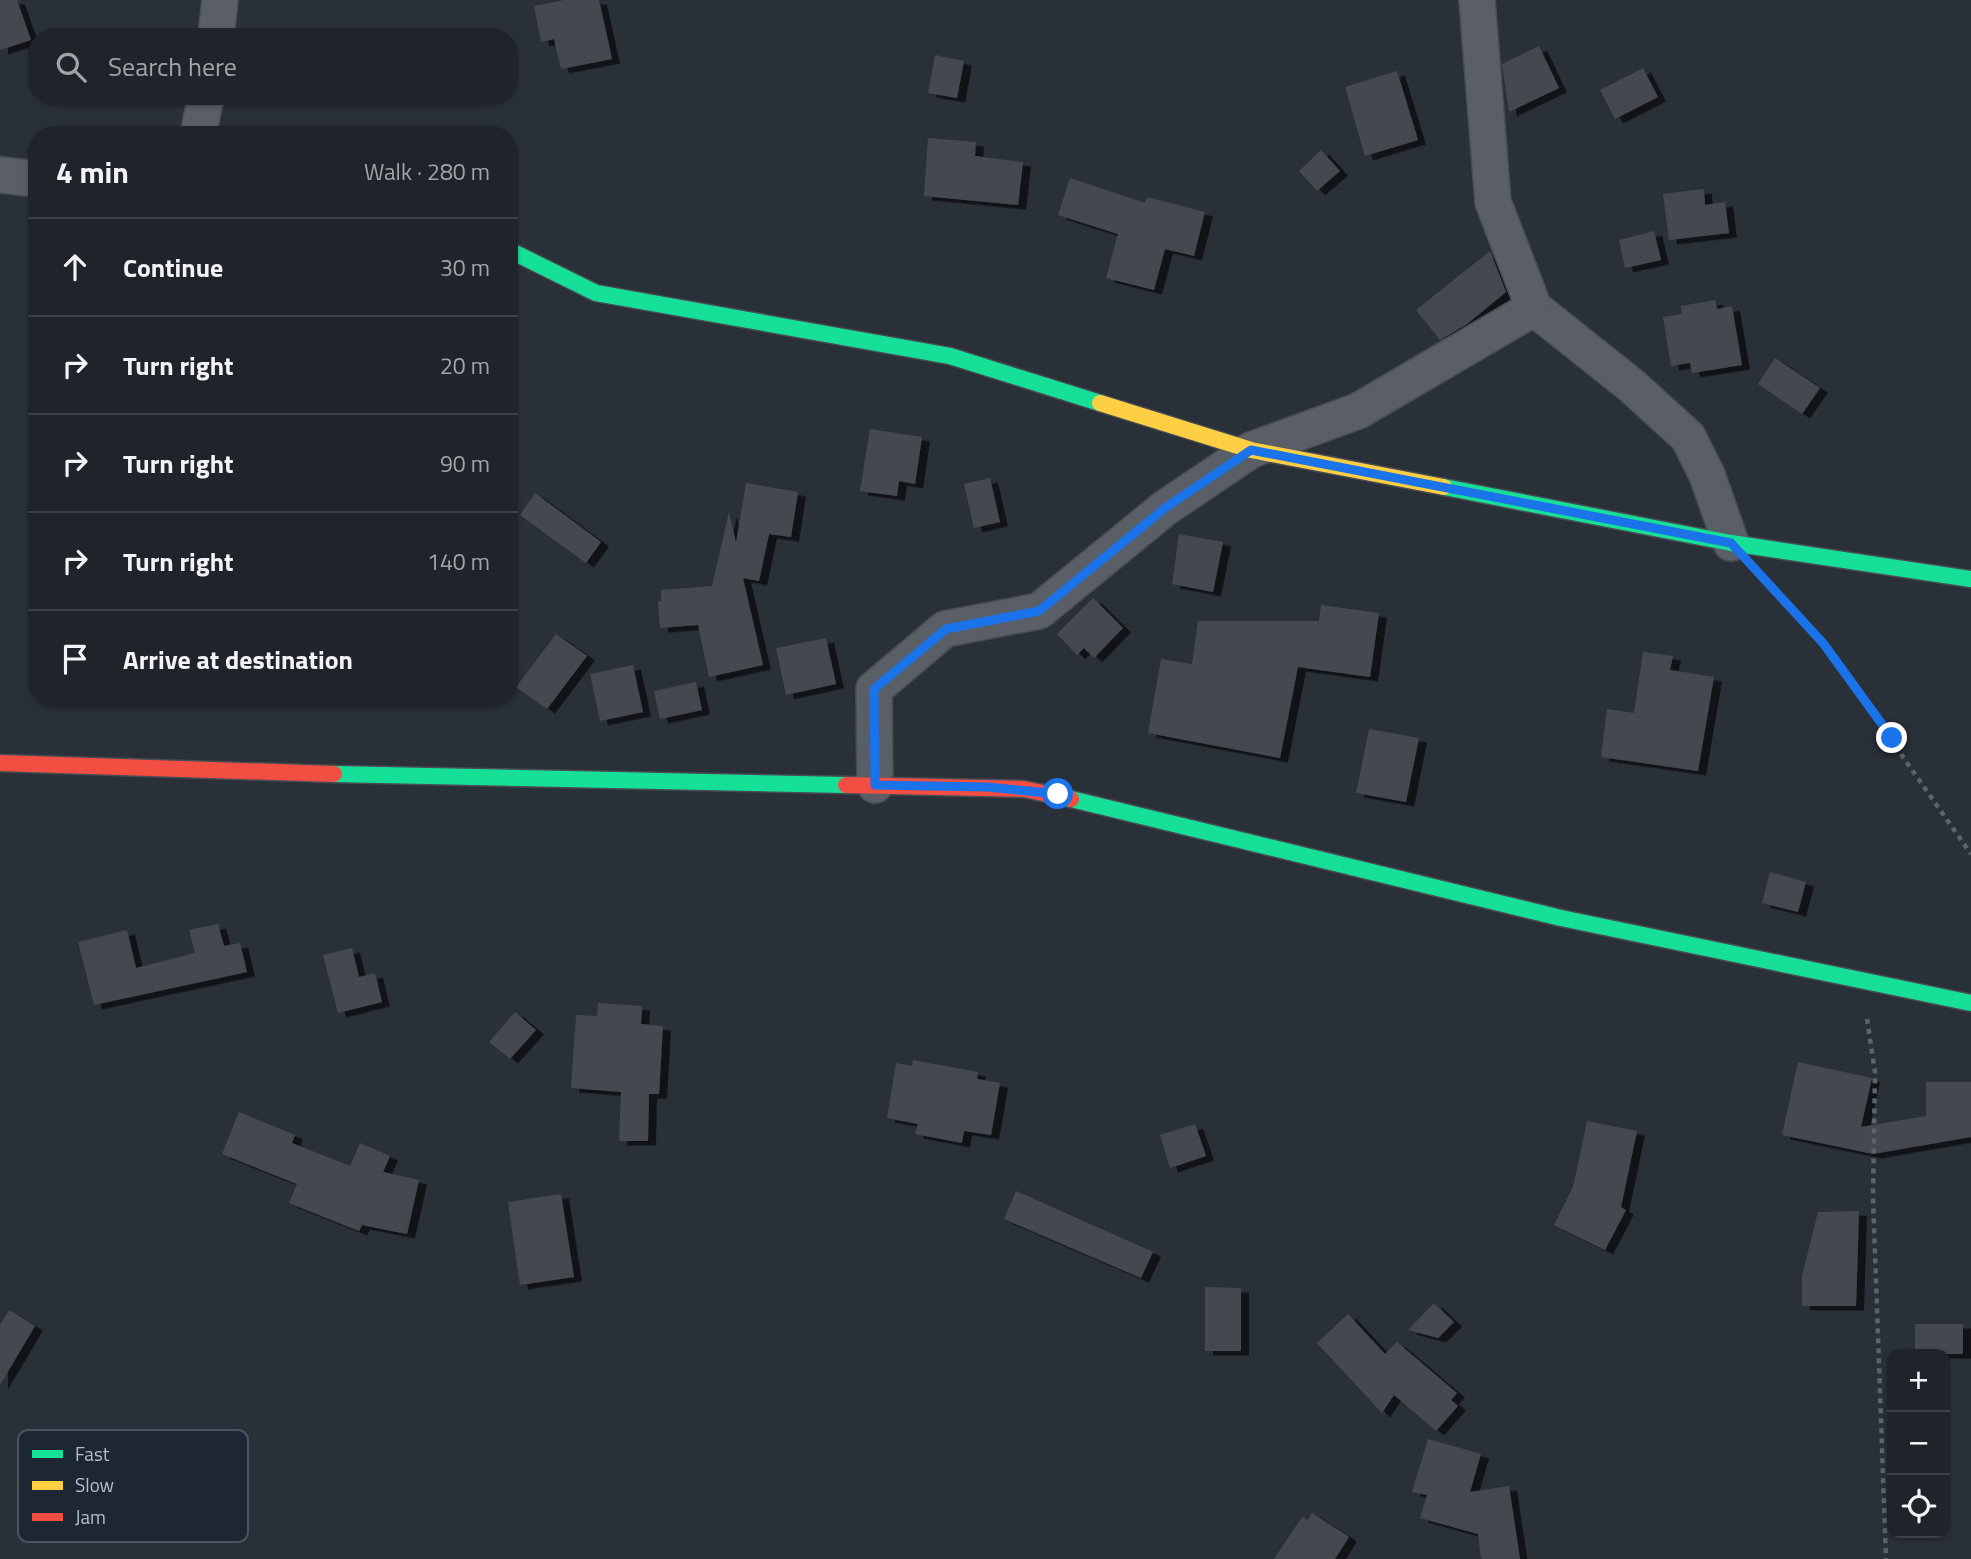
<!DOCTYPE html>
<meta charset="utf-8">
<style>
:root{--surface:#20242a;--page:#2d3036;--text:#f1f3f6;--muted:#a2a4a8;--line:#3d4147}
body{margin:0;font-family:"Titillium Web",sans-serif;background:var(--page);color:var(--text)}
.controls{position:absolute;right:21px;bottom:21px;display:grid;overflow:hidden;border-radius:14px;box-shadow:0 2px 5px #0004}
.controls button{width:63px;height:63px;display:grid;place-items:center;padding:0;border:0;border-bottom:2px solid var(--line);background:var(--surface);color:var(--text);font:35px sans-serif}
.stop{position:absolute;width:21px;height:21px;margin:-16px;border:5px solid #1a73e8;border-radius:50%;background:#fff}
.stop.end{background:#1a73e8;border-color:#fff;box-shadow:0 2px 7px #0008}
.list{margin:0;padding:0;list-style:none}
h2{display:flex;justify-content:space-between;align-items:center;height:91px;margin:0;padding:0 28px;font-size:30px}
h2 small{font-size:23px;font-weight:400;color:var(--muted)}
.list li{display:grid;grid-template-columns:46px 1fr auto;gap:21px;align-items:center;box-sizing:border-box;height:98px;padding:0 28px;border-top:2px solid var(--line)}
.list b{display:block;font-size:26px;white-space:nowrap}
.list em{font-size:23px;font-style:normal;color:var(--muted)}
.icon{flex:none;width:38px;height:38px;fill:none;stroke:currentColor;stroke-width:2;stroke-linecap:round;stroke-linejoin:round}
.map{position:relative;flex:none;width:1971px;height:1559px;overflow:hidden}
.search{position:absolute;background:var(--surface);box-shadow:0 2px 5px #0004;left:28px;top:28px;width:490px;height:77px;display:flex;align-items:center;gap:18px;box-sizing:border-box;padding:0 24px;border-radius:28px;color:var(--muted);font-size:26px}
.panel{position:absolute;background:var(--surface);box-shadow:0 2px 5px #0004;left:28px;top:126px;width:490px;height:581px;border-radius:28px}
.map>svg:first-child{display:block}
.building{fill:#444950;filter:url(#shadow)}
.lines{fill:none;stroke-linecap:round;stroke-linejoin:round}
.street-casing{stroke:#484c53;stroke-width:38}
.fast-casing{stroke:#484c53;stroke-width:19}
.slow-casing{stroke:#484c53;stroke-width:19}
.jam-casing{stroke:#484c53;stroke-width:19}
.path{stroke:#5d636a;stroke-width:4.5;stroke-dasharray:5 5;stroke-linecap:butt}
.street{stroke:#5a5e66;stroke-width:35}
.fast{stroke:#16e098;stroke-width:16}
.slow{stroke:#ffcf43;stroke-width:16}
.jam{stroke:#f24e42;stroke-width:16}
.route{stroke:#1a73e8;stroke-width:9}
.key{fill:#1d2633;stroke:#4a5360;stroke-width:2}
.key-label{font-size:19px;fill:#b4bcc9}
</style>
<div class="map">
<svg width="1971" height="1559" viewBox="0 0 1971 1559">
<defs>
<filter id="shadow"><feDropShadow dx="8" dy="4.5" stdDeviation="0" flood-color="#0009"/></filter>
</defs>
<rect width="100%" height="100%" fill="#2a3038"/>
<g class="building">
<path d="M0 0H17L31 40 0 50Z"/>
<path d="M564 0H599L612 59 561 69 554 39 541 42 534 6Z"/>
<path d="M1539 46 1559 88 1509 112 1502 64Z"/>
<path d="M935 55 964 61 957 98 928 93Z"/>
<path d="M1643 68 1658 97 1615 119 1600 90Z"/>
<path d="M1397 71 1418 140 1365 156 1345 87Z"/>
<path d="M928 138 976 142 975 156 1023 162 1018 205 924 196Z"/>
<path d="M1321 150 1340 171 1317 191 1299 171Z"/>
<path d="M1070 178 1145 203 1147 197 1205 212 1194 256 1165 249 1154 290 1106 278 1118 234 1058 215Z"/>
<path d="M1704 189 1705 205 1725 202 1729 233 1669 240 1663 194Z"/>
<path d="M1654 231 1661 260 1625 268 1619 240Z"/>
<path d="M1490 251 1506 292 1467 324 1440 340 1416 310Z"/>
<path d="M1715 300 1717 309 1732 306 1742 365 1692 373 1690 363 1671 366 1663 317 1682 314 1681 306Z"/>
<path d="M1775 358 1820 388 1802 414 1758 384Z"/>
<path d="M870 429 922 437 915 484 899 481 897 496 860 491Z"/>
<path d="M990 478 1000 522 974 528 964 484Z"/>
<path d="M746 483 798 492 791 537 769 534 759 581 743 578 763 665 709 677 698 625 660 628 658 601H661V590L712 586 729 512 736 543Z"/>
<path d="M535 493 601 542 586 563 520 515Z"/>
<path d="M1179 534 1223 542 1213 592 1172 584Z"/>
<path d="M1093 598 1123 628 1094 658 1084 648 1077 655 1057 634Z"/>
<path d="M1321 605 1379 613 1370 677 1298 667 1280 758 1148 733 1161 659 1192 664 1198 621H1319Z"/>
<path d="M556 634 587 656 547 709 516 687Z"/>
<path d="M826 638 836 684 786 695 776 648Z"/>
<path d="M1643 652 1673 656 1670 670 1714 677 1698 771 1601 757 1607 709 1634 713Z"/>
<path d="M633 665 643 712 600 721 590 674Z"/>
<path d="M696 682 702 710 660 719 654 691Z"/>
<path d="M1369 729 1419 738 1406 802 1356 793Z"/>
<path d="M1770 872 1806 882 1798 912 1762 903Z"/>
<path d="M218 924 224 946 240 943 247 972 94 1005 78 942 127 930 136 968 195 953 189 930Z"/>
<path d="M352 948 359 977 375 973 382 1002 338 1013 323 955Z"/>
<path d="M598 1003 642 1006 641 1024 663 1026 659 1094H649L648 1141H619L621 1092 571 1088 576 1015 597 1016Z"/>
<path d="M515 1012 536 1030 510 1059 489 1042Z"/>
<path d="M913 1060 978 1072 977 1079 1000 1083 991 1135 964 1131 962 1143 915 1134 918 1124 887 1118 896 1063 912 1066Z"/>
<path d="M1798 1062 1872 1078 1861 1127 1926 1116V1082H1971V1137L1873 1154 1782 1135Z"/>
<path d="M239 1112 295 1135 292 1143 350 1166 360 1143 390 1156 383 1172 419 1180 407 1234 362 1225 359 1231 289 1203 297 1184 222 1154Z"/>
<path d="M1587 1121 1637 1131 1621 1207 1626 1210 1605 1250 1554 1225 1573 1187Z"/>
<path d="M1195 1124 1206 1156 1170 1168 1160 1135Z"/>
<path d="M1016 1191 1153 1252 1141 1278 1004 1219Z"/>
<path d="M561 1194 574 1277 520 1285 508 1202Z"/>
<path d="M1859 1211 1856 1306H1802V1276L1818 1212Z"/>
<path d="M1205 1287 1241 1288V1351H1205Z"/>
<path d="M1434 1303 1454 1322 1438 1338 1408 1330Z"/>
<path d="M9 1310 35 1326 0 1385V1325Z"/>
<path d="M1348 1314 1385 1354 1397 1342 1457 1393 1451 1400 1458 1406 1436 1431 1394 1395 1382 1413 1317 1343Z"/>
<rect x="1915" y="1324" width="48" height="30"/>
<path d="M1428 1439 1481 1454 1470 1492 1509 1486 1520 1559H1481L1478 1534 1420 1518 1427 1495 1412 1492Z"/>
<path d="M1312 1513 1349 1537 1335 1559H1274L1302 1517 1308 1520Z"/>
</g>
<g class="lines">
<g class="street-casing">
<g id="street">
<path d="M1477 0 1493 202 1534 308 1632 386 1688 437 1707 475 1731 543"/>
<path d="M216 37 220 0"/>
<path d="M198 135 206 96"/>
<path d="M0 175 37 179"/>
<path d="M875 785 874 689 945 629 1039 611 1165 508 1251 450 1358 411 1534 308"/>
</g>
</g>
<g class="fast-casing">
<g id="fast">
<path d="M509 250 596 293 950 356 1100 403"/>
<path d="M1444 487 1731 543 1971 579"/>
<path d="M334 774 846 785"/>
<path d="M1071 799 1561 918 1971 1003"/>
</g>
</g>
<g class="slow-casing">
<path id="slow" d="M1100 403 1251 450 1444 487"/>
</g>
<g class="jam-casing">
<g id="jam">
<path d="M0 763 334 774"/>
<path d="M846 785 1024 789 1071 799"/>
</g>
</g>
<g class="path">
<path d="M1773 588 1823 643 1971 854"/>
<path d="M1867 1019 1875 1072 1873 1198 1886 1559"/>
</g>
<use href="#street" class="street"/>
<use href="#fast" class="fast"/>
<use href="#slow" class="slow"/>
<use href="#jam" class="jam"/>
</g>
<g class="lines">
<path class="route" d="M1058 794 987 787 875 785 874 689 946 629 1039 611 1165 508 1251 450 1731 543 1823 643 1892 738"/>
</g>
<rect x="18" y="1430" width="230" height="112" rx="10" class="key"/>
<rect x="32" y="1450" width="31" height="8" fill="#16e098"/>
<rect x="32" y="1481" width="31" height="9" fill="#ffcf43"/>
<rect x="32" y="1513" width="31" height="8" fill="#f24e42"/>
<g class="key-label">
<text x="75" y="1461">Fast</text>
<text x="75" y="1492">Slow</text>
<text x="75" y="1524">Jam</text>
</g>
</svg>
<div class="controls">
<button>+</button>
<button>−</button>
<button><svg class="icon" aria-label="locate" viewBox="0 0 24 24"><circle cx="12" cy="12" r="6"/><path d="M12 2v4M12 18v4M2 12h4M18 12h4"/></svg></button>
</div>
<div class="stop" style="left:1058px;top:794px"></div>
<div class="stop end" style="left:1892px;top:738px"></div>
<div class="search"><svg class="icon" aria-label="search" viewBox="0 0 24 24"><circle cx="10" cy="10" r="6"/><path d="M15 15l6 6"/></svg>Search here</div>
<section class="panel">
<h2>4 min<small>Walk · 280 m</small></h2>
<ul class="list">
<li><svg class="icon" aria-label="ahead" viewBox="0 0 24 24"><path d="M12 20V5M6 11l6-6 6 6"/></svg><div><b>Continue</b></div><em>30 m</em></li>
<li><svg class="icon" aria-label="right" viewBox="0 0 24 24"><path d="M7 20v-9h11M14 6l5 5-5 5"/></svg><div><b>Turn right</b></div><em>20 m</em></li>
<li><svg class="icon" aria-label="right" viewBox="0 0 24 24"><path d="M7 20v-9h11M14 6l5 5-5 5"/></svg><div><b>Turn right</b></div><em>90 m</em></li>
<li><svg class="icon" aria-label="right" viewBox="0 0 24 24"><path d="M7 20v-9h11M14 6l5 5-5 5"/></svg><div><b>Turn right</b></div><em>140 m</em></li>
<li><svg class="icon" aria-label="arrive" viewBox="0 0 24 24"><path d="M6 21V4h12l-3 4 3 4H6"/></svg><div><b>Arrive at destination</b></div></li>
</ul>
</section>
</div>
